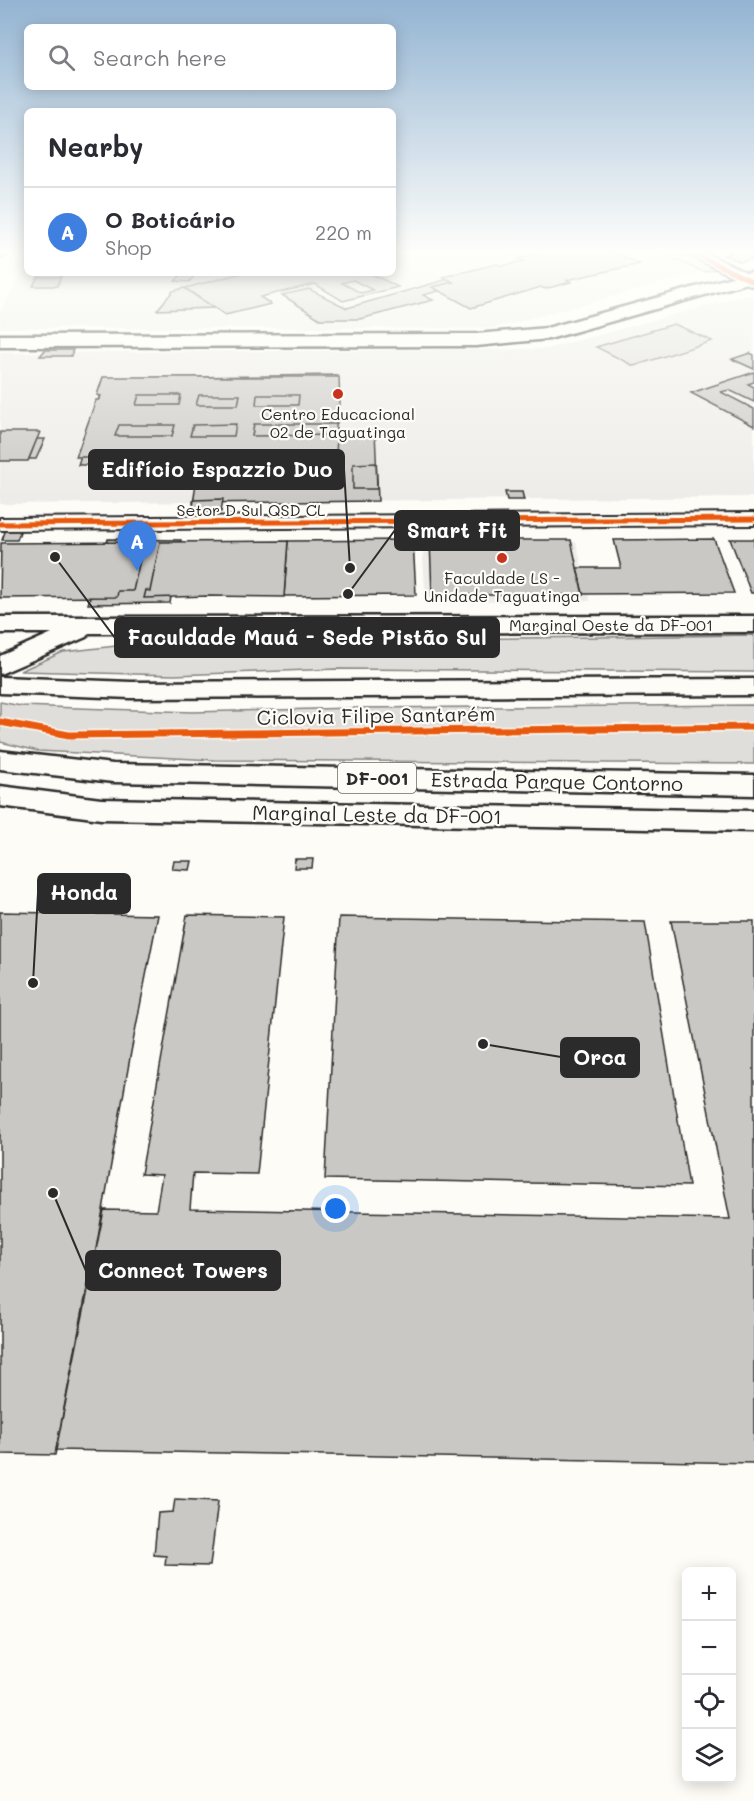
<!DOCTYPE html>
<meta charset="utf-8">
<style>
:root{--surface:#fff;--page:#f2f2f3;--text:#2b2b33;--muted:#7c7c81;--line:#e1e1e2;--accent:#1a73e8}
body{margin:0;font-family:Mali,sans-serif;background:var(--page);color:var(--text)}
.controls{position:absolute;right:18px;bottom:18px;display:grid;overflow:hidden;border-radius:9px;box-shadow:0 3px 15px #0003}
.controls button{width:54px;height:54px;display:grid;place-items:center;padding:0;border:0;border-bottom:2px solid var(--line);background:var(--surface);color:var(--text);font:30px sans-serif}
.you{position:absolute;left:336px;top:1209px;width:21px;height:21px;margin:-15px;border:4px solid #fff;border-radius:50%;background:#1a73e8;box-shadow:0 0 0 9px #1a73e833}
.badge{display:grid;place-items:center;width:39px;height:39px;border-radius:50%;background:var(--accent);color:#fff;font-size:20px;font-weight:700}
.pin{position:absolute;translate:-50% -50px;filter:drop-shadow(0 2px 3px #0008)}
.pin::after{content:'';position:absolute;top:32px;width:21px;height:18px;background:inherit;clip-path:polygon(0 0,100% 0,50% 100%)}
.list{margin:0;padding:0;list-style:none}
h2{display:flex;justify-content:space-between;align-items:center;height:78px;margin:0;padding:0 24px;font-size:26px}
h2 small{font-size:20px;font-weight:400;color:var(--muted)}
.list li{display:grid;grid-template-columns:39px 1fr auto;gap:18px;align-items:center;box-sizing:border-box;height:90px;padding:0 24px;border-top:2px solid var(--line)}
.list b{display:block;font-size:22px;white-space:nowrap}
.list p{margin:0;font-size:20px;white-space:nowrap;color:var(--muted)}
.list em{font-size:20px;font-style:normal;color:var(--muted)}
.icon{flex:none;width:33px;height:33px;fill:none;stroke:currentColor;stroke-width:2;stroke-linecap:round;stroke-linejoin:round}
.map{position:relative;flex:none;width:754px;height:1801px;overflow:hidden}
.search{position:absolute;background:var(--surface);box-shadow:0 3px 15px #0003;left:24px;top:24px;width:372px;height:66px;display:flex;align-items:center;gap:15px;box-sizing:border-box;padding:0 21px;border-radius:9px;color:var(--muted);font-size:22px}
.panel{position:absolute;background:var(--surface);box-shadow:0 3px 15px #0003;left:24px;top:108px;width:372px;height:168px;border-radius:9px}
.map>svg:first-child{display:block}
.built{fill:#edece8}
.green{fill:#dfdeda;stroke:#858482;stroke-width:1.5}
.building{fill:#c9c8c4;stroke:#2b2b2b;stroke-width:1.5;fill-rule:evenodd}
.lines{fill:none;stroke-linecap:round;stroke-linejoin:round}
.street-casing{stroke:#2b2b2b;stroke-width:4}
.secondary-casing{stroke:#2b2b2b;stroke-width:5}
.highway-casing{stroke:#2b2b2b;stroke-width:5}
.street{fill:#fdfcf7;fill-rule:evenodd}
.secondary{fill:#fdfcf7;fill-rule:evenodd}
.highway{fill:#fdfcf7;fill-rule:evenodd}
.cycleway-far2-casing{stroke:#fdfcf7;stroke-width:7}
.cycleway-far1-casing{stroke:#fdfcf7;stroke-width:8}
.cycleway-casing{stroke:#fdfcf7;stroke-width:10}
.cycleway-far2{stroke:#e8590c;stroke-width:4.5}
.cycleway-far1{stroke:#e8590c;stroke-width:5}
.cycleway{stroke:#e8590c;stroke-width:7}
.poi-dot{fill:#c8321e;stroke:#fdfcf7;stroke-width:2}
.labels{text-anchor:middle;dominant-baseline:central;stroke-width:4.5;stroke-linejoin:round;paint-order:stroke}
.far-poi-label{font-size:16px;fill:#2b2b2b;stroke:#fdfcf7}
.far-street-label{font-size:16px;fill:#2b2b2b;stroke:#fdfcf7}
.shield{fill:#fdfcf7;stroke:#6a6a68;stroke-width:1.5}
.shield-label{font-size:18px;font-weight:bold;fill:#2b2b2b}
.street-label{font-size:20px;fill:#2b2b2b;stroke:#fdfcf7}
.leader{fill:none;stroke:#2b2b2b;stroke-width:2}
.callout-dot{fill:#2b2b2b;stroke:#fdfcf7;stroke-width:2}
.callout{fill:#2b2b2b;stroke:#2b2b2b;stroke-width:2}
.callout-label{font-size:21px;text-anchor:middle;font-weight:bold;fill:#fff}
</style>
<div class="map">
<svg width="754" height="1801" viewBox="0 0 754 1801">
<rect width="100%" height="100%" fill="#fdfcf7"/>
<filter id="ink" filterUnits="userSpaceOnUse"><feTurbulence type="fractalNoise" baseFrequency=".0167" numOctaves="2"/><feDisplacementMap in="SourceGraphic" scale="12" xChannelSelector="R" yChannelSelector="G"/><feConvolveMatrix kernelMatrix="1 2 1 2 8 2 1 2 1" color-interpolation-filters="sRGB"/></filter>
<g filter="url(#ink)">
<g class="built">
<path d="M393 250H654L704 272 494 328H0V312L22 272 393 273Z"/>
<path d="M748 295 754 297V497L0 504V353L546 349Z"/>
<path d="M576 542 590 601 426 602 422 543Z"/>
</g>
<g class="green">
<path d="M654 250H686L724 267 704 272Z"/>
<path d="M674 324 712 341 634 366 596 347Z"/>
<path d="M754 635V672L337 669 174 675 20 671 63 652 143 643Z"/>
<path d="M0 702 21 706 192 712 353 708 754 705V764L214 760 38 751 0 742Z"/>
</g>
<g class="building">
<path d="M552 250H608L640 264 567 280 571 282 545 289 541 287 471 308 432 287 453 282 443 277 497 264 502 266 524 261 518 259Z"/>
<path d="M754 250V258L741 262 724 255 731 253 729 250Z"/>
<path d="M183 273H197L189 282 175 281Z"/>
<path d="M242 273H370L398 287 343 301 315 284 260 297 271 304 225 315 185 288ZM353 280 373 290 361 293 342 283Z"/>
<path d="M38 277H61L57 286H33Z"/>
<path d="M448 279 453 282 432 287 439 291 423 295 433 300 360 319H320L282 295 309 289 347 308Z"/>
<path d="M184 288 213 308 157 310 173 291Z"/>
<path d="M45 350H73L71 356H40Z"/>
<path d="M750 353 754 355V369L732 359Z"/>
<path d="M754 372V382L748 384 754 387V402L729 390 721 392 754 409V426L691 393Z"/>
<path d="M337 375 336 431H375L378 501 193 503 199 464 78 465 105 378Z"/>
<path d="M103 377H339L340 405H337V424H254L252 436 337 435 336 456 76 457 96 400H99L101 396 97 395ZM139 395H181L179 405H136ZM199 395H240L238 405H196ZM257 395H299L298 405H256ZM236 424 234 436H190L193 425ZM119 425H175L172 436H115Z"/>
<path d="M0 432H40L28 461H0Z"/>
<path d="M37 439H45L36 459H29Z"/>
<path d="M376 463 377 489H353V464Z"/>
<path d="M505 492H522L524 500H507Z"/>
<path d="M223 499 221 512H192L194 500Z"/>
<path d="M6 529H21L17 540H2Z"/>
<path d="M108 539 181 540 170 603 88 604Z"/>
<path d="M714 539 734 593 583 594 577 568H621L614 540Z"/>
<path d="M730 539H754V593H751Z"/>
<path d="M413 540 416 595 284 596 288 541Z"/>
<path d="M430 540H571L583 595H432Z"/>
<path d="M288 541 284 597 208 596 144 598 146 590 150 591 160 542Z"/>
<path d="M144 542 133 591H118L117 597 0 598 1 543Z"/>
<path d="M295 859H313L312 868H294Z"/>
<path d="M174 861H192L190 870 172 869Z"/>
<path d="M0 912 158 915 131 1052 90 1283H88L55 1455 0 1454Z"/>
<path d="M187 915 284 917 257 1174 193 1173 190 1209 730 1219 671 921H754V1463L56 1450 104 1210 156 1211 162 1175 141 1174Z"/>
<path d="M339 917 645 922 689 1186 325 1179Z"/>
<path d="M175 1499 218 1501 210 1566 165 1565 166 1556 154 1555 158 1513 173 1512Z"/>
</g>
<g class="lines">
<g class="street-casing">
<g id="street">
<path d="M679 250H699L754 276V287Z"/>
<path d="M754 513V525L0 530V518Z"/>
</g>
</g>
<g class="secondary-casing">
<g id="secondary">
<path d="M0 250H9L6 256 0 257Z"/>
<path d="M754 271V281L549 339 476 346 0 347V335L476 334 547 328Z"/>
<path d="M754 616V632L89 633 86 637 0 674V656L52 633H0V617Z"/>
<path d="M0 786 101 799 754 811V831L101 819 0 806Z"/>
</g>
</g>
<g class="highway-casing">
<g id="highway">
<path d="M0 677 131 682 754 679V695L131 698 0 693Z"/>
<path d="M0 751 113 764 754 775V795L113 782 0 769Z"/>
</g>
</g>
<use href="#street" class="street"/>
<use href="#secondary" class="secondary"/>
<use href="#highway" class="highway"/>
<g class="cycleway-far2-casing">
<path id="cycleway-far2" d="M686 250 754 282"/>
</g>
<g class="cycleway-far1-casing">
<path id="cycleway-far1" d="M0 524 754 519"/>
</g>
<g class="cycleway-casing">
<path id="cycleway" d="M0 722 69 735 754 727"/>
</g>
<use href="#cycleway-far2" class="cycleway-far2"/>
<use href="#cycleway-far1" class="cycleway-far1"/>
<use href="#cycleway" class="cycleway"/>
</g>
</g>
<linearGradient id="sky" x2="0" y2="1"><stop stop-color="#93b4d2"/><stop offset="0.5" stop-color="#fefefb"/><stop offset="1" stop-color="#fefefb" stop-opacity="0"/></linearGradient>
<rect width="754" height="502" fill="url(#sky)"/>
<g class="poi-dot">
<circle cx="338" cy="394" r="6"/>
<circle cx="502" cy="558" r="6"/>
</g>
<g class="labels">
<g class="far-poi-label">
<text x="338" y="413">Centro Educacional<tspan x="338" dy="18">02 de Taguatinga</tspan></text>
<text x="502" y="577">Faculdade LS -<tspan x="502" dy="18">Unidade Taguatinga</tspan></text>
</g>
<g class="far-street-label">
<text x="251" y="509">Setor D Sul QSD CL</text>
<text x="611" y="624">Marginal Oeste da DF-001</text>
</g>
<rect class="shield" x="338" y="763" width="78" height="30" rx="4.5"/>
<g class="shield-label">
<text x="377" y="778">DF-001</text>
</g>
<g class="street-label">
<text transform="translate(376 715) rotate(-1)">Ciclovia Filipe Santarém</text>
<text transform="translate(557 781) rotate(1)">Estrada Parque Contorno</text>
<text transform="translate(377 814) rotate(1)">Marginal Leste da DF-001</text>
</g>
</g>
<path class="leader" d="M350 568L344 469M348 594L395 530M55 557L115 638M33 983L38 893M483 1044L561 1057M53 1193L86 1271"/>
<g class="callout-dot">
<circle cx="350" cy="568" r="6"/>
<circle cx="348" cy="594" r="6"/>
<circle cx="55" cy="557" r="6"/>
<circle cx="33" cy="983" r="6"/>
<circle cx="483" cy="1044" r="6"/>
<circle cx="53" cy="1193" r="6"/>
</g>
<g class="callout">
<rect x="89" y="450" width="255" height="39" rx="6"/>
<rect x="395" y="511" width="124" height="39" rx="6"/>
<rect x="115" y="618" width="384" height="39" rx="6"/>
<rect x="38" y="874" width="92" height="39" rx="6"/>
<rect x="561" y="1038" width="78" height="39" rx="6"/>
<rect x="86" y="1251" width="194" height="39" rx="6"/>
</g>
<g class="callout-label">
<text x="217" y="477">Edifício Espazzio Duo</text>
<text x="457" y="538">Smart Fit</text>
<text x="307" y="645">Faculdade Mauá - Sede Pistão Sul</text>
<text x="84" y="900">Honda</text>
<text x="600" y="1065">Orca</text>
<text x="183" y="1278">Connect Towers</text>
</g>
</svg>
<div class="controls">
<button>+</button>
<button>−</button>
<button><svg class="icon" aria-label="locate" viewBox="0 0 24 24"><circle cx="12" cy="12" r="6"/><path d="M12 2v4M12 18v4M2 12h4M18 12h4"/></svg></button>
<button><svg class="icon" aria-label="layers" viewBox="0 0 24 24"><path d="M12 4l9 5-9 5-9-5zM3 14l9 5 9-5"/></svg></button>
</div>
<div class="you"></div>
<div class="pin badge" style="left:137px;top:571px;background:#3f7fe0">A</div>
<div class="search"><svg class="icon" aria-label="search" viewBox="0 0 24 24"><circle cx="10" cy="10" r="6"/><path d="M15 15l6 6"/></svg>Search here</div>
<section class="panel">
<h2>Nearby<small></small></h2>
<ul class="list">
<li><span class="badge" style="background:#3f7fe0">A</span><div><b>O Boticário</b><p>Shop</p></div><em>220 m</em></li>
</ul>
</section>
</div>
